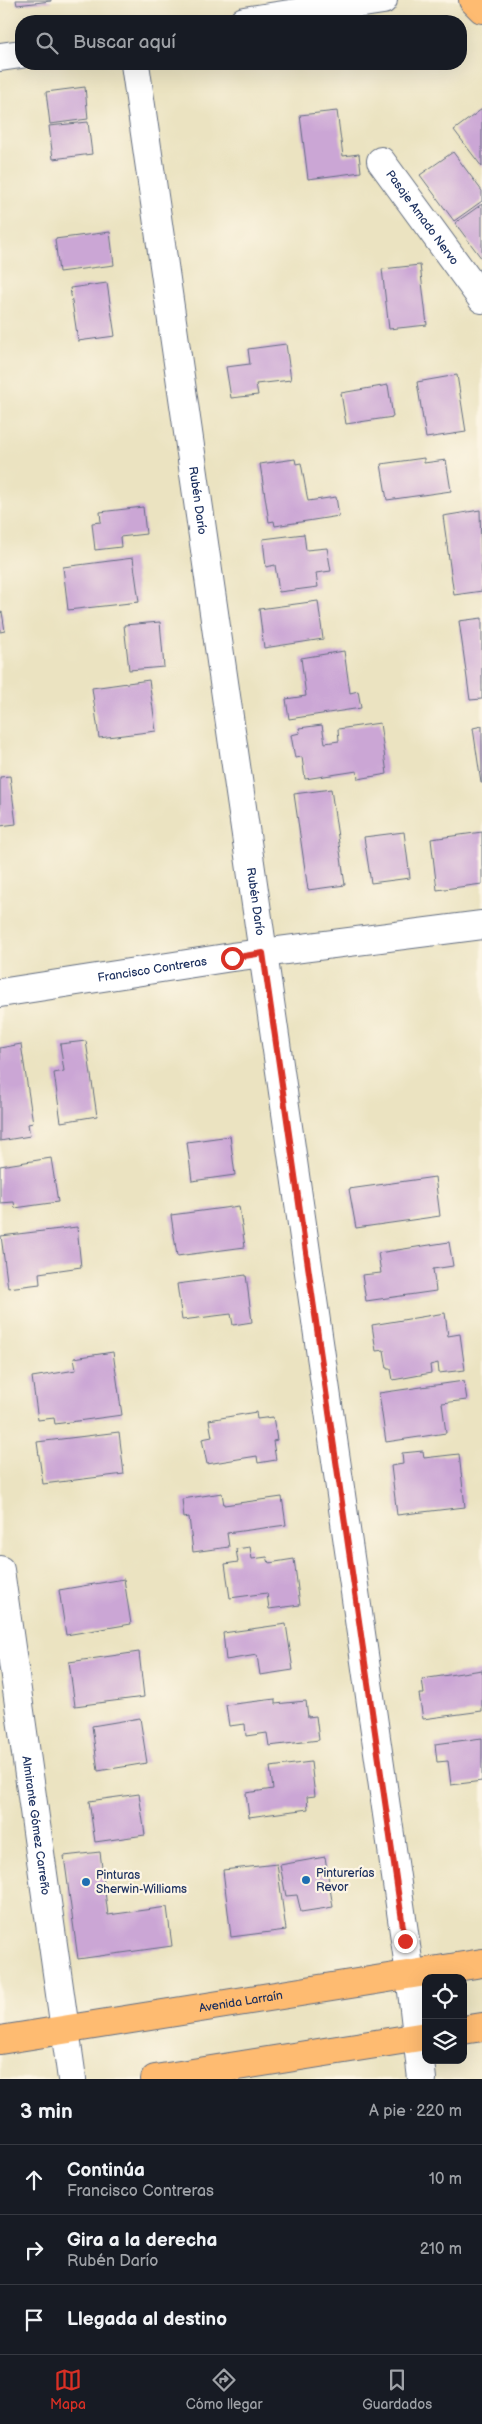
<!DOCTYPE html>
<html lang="es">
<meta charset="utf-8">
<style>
:root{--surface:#171b24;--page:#242831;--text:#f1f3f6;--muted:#9ea1a6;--line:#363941;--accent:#d93025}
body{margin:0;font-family:"Balsamiq Sans",sans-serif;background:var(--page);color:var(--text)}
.controls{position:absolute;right:15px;bottom:15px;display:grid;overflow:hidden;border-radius:10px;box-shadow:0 5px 20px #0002}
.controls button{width:45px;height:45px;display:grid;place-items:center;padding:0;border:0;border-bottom:1px solid var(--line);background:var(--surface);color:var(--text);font:25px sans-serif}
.stop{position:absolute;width:15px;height:15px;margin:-11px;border:4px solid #d93025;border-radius:50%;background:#fff}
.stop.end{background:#d93025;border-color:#fff;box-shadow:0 1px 5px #0008}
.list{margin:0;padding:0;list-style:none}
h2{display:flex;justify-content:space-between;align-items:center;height:65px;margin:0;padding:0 20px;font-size:21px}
h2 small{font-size:16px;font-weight:400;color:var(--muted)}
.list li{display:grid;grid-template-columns:32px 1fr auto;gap:15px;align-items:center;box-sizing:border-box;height:70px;padding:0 20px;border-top:1px solid var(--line)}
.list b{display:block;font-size:19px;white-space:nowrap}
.list p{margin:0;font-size:16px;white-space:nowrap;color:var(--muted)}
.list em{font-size:16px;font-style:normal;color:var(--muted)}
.icon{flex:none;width:28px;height:28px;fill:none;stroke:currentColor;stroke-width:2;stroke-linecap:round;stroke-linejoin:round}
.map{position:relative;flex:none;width:482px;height:2079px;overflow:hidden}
.search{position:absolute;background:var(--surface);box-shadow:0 5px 20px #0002;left:15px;right:15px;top:15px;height:55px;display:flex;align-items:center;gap:12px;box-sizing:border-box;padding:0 18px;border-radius:20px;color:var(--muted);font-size:19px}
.sheet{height:275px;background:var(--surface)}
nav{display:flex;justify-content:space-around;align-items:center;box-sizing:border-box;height:70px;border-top:1px solid var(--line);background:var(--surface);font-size:14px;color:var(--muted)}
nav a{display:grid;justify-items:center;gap:2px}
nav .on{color:var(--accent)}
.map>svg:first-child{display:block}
.building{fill:#cba6d5}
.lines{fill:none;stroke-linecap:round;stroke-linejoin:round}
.minor-casing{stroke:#646e81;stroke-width:30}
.major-casing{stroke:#646e81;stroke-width:30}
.minor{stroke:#fff;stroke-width:28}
.major{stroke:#febb71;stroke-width:28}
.route{stroke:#d93025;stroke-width:6}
.poi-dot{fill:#1f6fb2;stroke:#fcf5e5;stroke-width:2}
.labels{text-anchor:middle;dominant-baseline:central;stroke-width:4.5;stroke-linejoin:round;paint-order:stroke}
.street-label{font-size:12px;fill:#1b2f5e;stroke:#fcf5e5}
.poi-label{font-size:12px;fill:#1b2f5e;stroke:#fcf5e5;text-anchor:start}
</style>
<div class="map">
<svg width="482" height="2079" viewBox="0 0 482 2079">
<rect width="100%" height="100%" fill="#fcf5e5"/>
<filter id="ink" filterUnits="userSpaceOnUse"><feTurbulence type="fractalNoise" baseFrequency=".02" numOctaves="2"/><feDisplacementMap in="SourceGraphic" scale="10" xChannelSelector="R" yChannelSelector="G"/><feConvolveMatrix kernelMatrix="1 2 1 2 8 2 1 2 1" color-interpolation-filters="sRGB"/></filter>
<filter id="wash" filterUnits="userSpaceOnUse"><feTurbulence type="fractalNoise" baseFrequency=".0096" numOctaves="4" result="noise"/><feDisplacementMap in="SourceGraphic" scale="20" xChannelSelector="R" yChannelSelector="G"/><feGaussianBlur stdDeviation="1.12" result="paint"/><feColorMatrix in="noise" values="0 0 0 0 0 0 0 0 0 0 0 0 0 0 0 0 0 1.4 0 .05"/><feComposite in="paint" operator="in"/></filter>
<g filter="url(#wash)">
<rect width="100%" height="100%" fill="#ebe3c1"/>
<g id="blocks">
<g class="building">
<path d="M16 0H51V1L17 5Z"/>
<path d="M85 87 88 119 50 124 46 92Z"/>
<path d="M482 109V167L454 130Z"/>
<path d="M337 111 343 156 359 154 361 172 308 179 300 115Z"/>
<path d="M88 122 92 154 53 159 49 126Z"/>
<path d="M453 152 482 191V201L454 221 420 175Z"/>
<path d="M482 204V259L455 223Z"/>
<path d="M110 232 114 265 59 272 55 239Z"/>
<path d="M420 265 427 325 389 329 382 269Z"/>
<path d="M107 283 115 336 78 341 70 288Z"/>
<path d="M286 344 291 380 256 384 258 395 231 398 226 367 250 364 248 349Z"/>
<path d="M457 375 466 432 426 438 417 382Z"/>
<path d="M388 385 393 417 346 424 341 393Z"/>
<path d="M424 458V463L446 460 451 491 387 500 381 464Z"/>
<path d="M295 459 296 464 301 463 308 501 336 497 339 516 275 526 274 521 269 522 260 464Z"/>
<path d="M143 507 146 534 120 537 121 547 95 550 92 523 101 522 100 512Z"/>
<path d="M480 510 482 591 454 595 443 516Z"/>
<path d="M304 534 306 550 327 548 331 571 316 573 318 587 279 592 275 565 266 567 263 539Z"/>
<path d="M133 558 139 602 68 610 63 567Z"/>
<path d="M318 601 323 639 264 648 259 609Z"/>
<path d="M2 612 5 631 0 632V613Z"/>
<path d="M482 618V699L470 700 459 621Z"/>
<path d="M160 622 164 667 129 670 124 625Z"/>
<path d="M344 651 350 693 358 691 361 708 289 719 286 699 306 696 301 658Z"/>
<path d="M149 680 156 731 99 738 92 688Z"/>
<path d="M380 723 387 774 358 779 357 771 305 779 302 757 295 758 291 735 300 733 299 728 322 725 325 743 339 741 338 729Z"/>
<path d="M482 726V783H481L473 728Z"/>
<path d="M10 776 16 824 0 826V777Z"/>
<path d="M331 789 345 885 308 890 294 794Z"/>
<path d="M404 832 410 878 371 883 364 837Z"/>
<path d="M482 832V884L437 890 431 839Z"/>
<path d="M86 1041 97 1116 61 1122 54 1073 64 1071 60 1044Z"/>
<path d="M21 1044 33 1123 28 1124 30 1136 0 1141V1048Z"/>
<path d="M230 1136 235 1175 192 1181 187 1142Z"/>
<path d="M51 1158 58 1202 15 1208 14 1202 0 1203V1166Z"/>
<path d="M435 1177 440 1216 356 1228 349 1189Z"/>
<path d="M239 1206 245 1247 177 1256 171 1215Z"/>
<path d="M77 1227 81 1267 39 1273 40 1284 8 1288 1 1236Z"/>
<path d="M449 1242 453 1266 433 1269 436 1291 366 1301 362 1275 381 1273 378 1253Z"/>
<path d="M246 1275 252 1322 233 1325 231 1314 182 1320 177 1284Z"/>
<path d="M445 1313 448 1336 460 1334 465 1370 439 1373 438 1363 430 1365 431 1373 393 1380 391 1369H387L384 1350 376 1351 372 1325Z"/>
<path d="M113 1352 122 1415 55 1424 54 1418 38 1420 32 1377 76 1370 74 1358Z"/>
<path d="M464 1381 467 1400 442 1403 446 1433 386 1442 379 1393Z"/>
<path d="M256 1412 257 1419 273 1417 277 1440 273 1441 276 1460 258 1463 257 1456 207 1464 202 1439 212 1437 209 1420Z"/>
<path d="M119 1432 124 1474 43 1484 37 1442Z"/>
<path d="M423 1451 424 1458 459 1454 465 1507 397 1515 391 1466 403 1464 402 1453Z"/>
<path d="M222 1493 224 1505 282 1497 286 1525 227 1533 229 1547 193 1552 189 1517 184 1518 182 1499Z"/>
<path d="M250 1547 252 1559 267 1557 269 1563 294 1559 300 1605 269 1609 267 1593 230 1598 225 1564 238 1562 236 1549Z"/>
<path d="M124 1579 131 1624 66 1635 59 1590Z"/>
<path d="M286 1624 293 1670 260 1675 257 1655 226 1660 223 1633Z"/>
<path d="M139 1652 144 1697 75 1706 69 1662Z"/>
<path d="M482 1670V1711L423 1719 419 1694H424L422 1679Z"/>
<path d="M275 1699V1704L306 1701 308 1717 316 1716 319 1740 269 1746 267 1733 246 1736 245 1724 229 1726 226 1705Z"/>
<path d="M140 1718 147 1763 98 1771 92 1726Z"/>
<path d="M482 1738V1781L451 1785 448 1761 437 1762 435 1744Z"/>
<path d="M311 1762 315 1796 307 1797 308 1809 249 1817 246 1793 273 1789 270 1767Z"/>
<path d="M139 1794 145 1835 95 1842 89 1801Z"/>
<path d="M100 1852 108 1915 167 1907 172 1946 78 1959 64 1856Z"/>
<path d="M325 1857 333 1907 301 1912 297 1895 286 1896 280 1865Z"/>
<path d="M277 1864 286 1930 231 1937 223 1870Z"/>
</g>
</g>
</g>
<g filter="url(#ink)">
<use href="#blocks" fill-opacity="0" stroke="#646e81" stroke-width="1"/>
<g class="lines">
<g class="minor-casing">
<g id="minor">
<path d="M244 21 383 0"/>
<path d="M0 57 21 54"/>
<path id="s1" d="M135 64 410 1974 422 2079"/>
<path id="s2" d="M381 161 482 299"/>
<path id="s3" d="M0 993 232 957 482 925"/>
<path id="s4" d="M0 1570 72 2079"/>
</g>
</g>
<g class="major-casing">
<g id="major">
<path d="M473 0 482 9"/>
<path d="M463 2030 482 2027"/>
<path id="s5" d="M0 2040 482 1963"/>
<path d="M155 2079 426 2036"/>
</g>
</g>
<use href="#minor" class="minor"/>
<use href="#major" class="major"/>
</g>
</g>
<g class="lines" filter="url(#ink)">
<path class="route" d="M232 958 263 953 405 1941"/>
</g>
<g class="poi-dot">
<circle cx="306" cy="1880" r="5"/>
<circle cx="86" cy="1882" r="5"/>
</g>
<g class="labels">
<g class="street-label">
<text stroke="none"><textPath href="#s2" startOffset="70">Pasaje Amado Nervo</textPath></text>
<text stroke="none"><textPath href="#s1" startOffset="441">Rubén Darío</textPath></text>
<text stroke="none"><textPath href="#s1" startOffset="846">Rubén Darío</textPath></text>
<text stroke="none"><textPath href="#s3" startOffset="154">Francisco Contreras</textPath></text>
<text stroke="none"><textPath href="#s4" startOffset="258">Almirante Gómez Carreño</textPath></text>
<text stroke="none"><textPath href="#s5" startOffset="244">Avenida Larraín</textPath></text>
</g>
<g class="poi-label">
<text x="316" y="1873">Pinturerías<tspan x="316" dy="14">Revor</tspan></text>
<text x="96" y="1875">Pinturas<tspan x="96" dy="14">Sherwin-Williams</tspan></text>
</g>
</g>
</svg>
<div class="controls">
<button><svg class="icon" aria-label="locate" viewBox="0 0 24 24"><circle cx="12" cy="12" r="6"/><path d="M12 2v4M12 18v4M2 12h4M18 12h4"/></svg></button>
<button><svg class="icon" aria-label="layers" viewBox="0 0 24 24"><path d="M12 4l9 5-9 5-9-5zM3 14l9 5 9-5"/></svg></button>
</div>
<div class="stop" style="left:232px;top:958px"></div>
<div class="stop end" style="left:405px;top:1941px"></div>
<div class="search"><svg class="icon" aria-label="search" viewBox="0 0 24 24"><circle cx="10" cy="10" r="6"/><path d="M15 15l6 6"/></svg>Buscar aquí</div>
</div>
<section class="sheet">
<h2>3 min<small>A pie · 220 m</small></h2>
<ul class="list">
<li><svg class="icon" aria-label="ahead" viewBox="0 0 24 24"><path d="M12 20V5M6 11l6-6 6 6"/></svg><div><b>Continúa</b><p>Francisco Contreras</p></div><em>10 m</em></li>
<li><svg class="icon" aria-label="right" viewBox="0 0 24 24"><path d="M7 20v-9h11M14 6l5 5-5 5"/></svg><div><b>Gira a la derecha</b><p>Rubén Darío</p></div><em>210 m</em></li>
<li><svg class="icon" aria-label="arrive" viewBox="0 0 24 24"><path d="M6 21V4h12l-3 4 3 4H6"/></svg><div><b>Llegada al destino</b></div></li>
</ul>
</section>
<nav>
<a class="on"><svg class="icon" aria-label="map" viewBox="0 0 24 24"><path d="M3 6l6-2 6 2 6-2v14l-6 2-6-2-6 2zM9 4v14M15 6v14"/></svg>Mapa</a>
<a><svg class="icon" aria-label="directions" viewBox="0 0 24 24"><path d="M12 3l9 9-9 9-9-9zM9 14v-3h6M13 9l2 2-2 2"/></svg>Cómo llegar</a>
<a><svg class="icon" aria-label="saved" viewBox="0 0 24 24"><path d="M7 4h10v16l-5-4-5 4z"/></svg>Guardados</a>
</nav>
